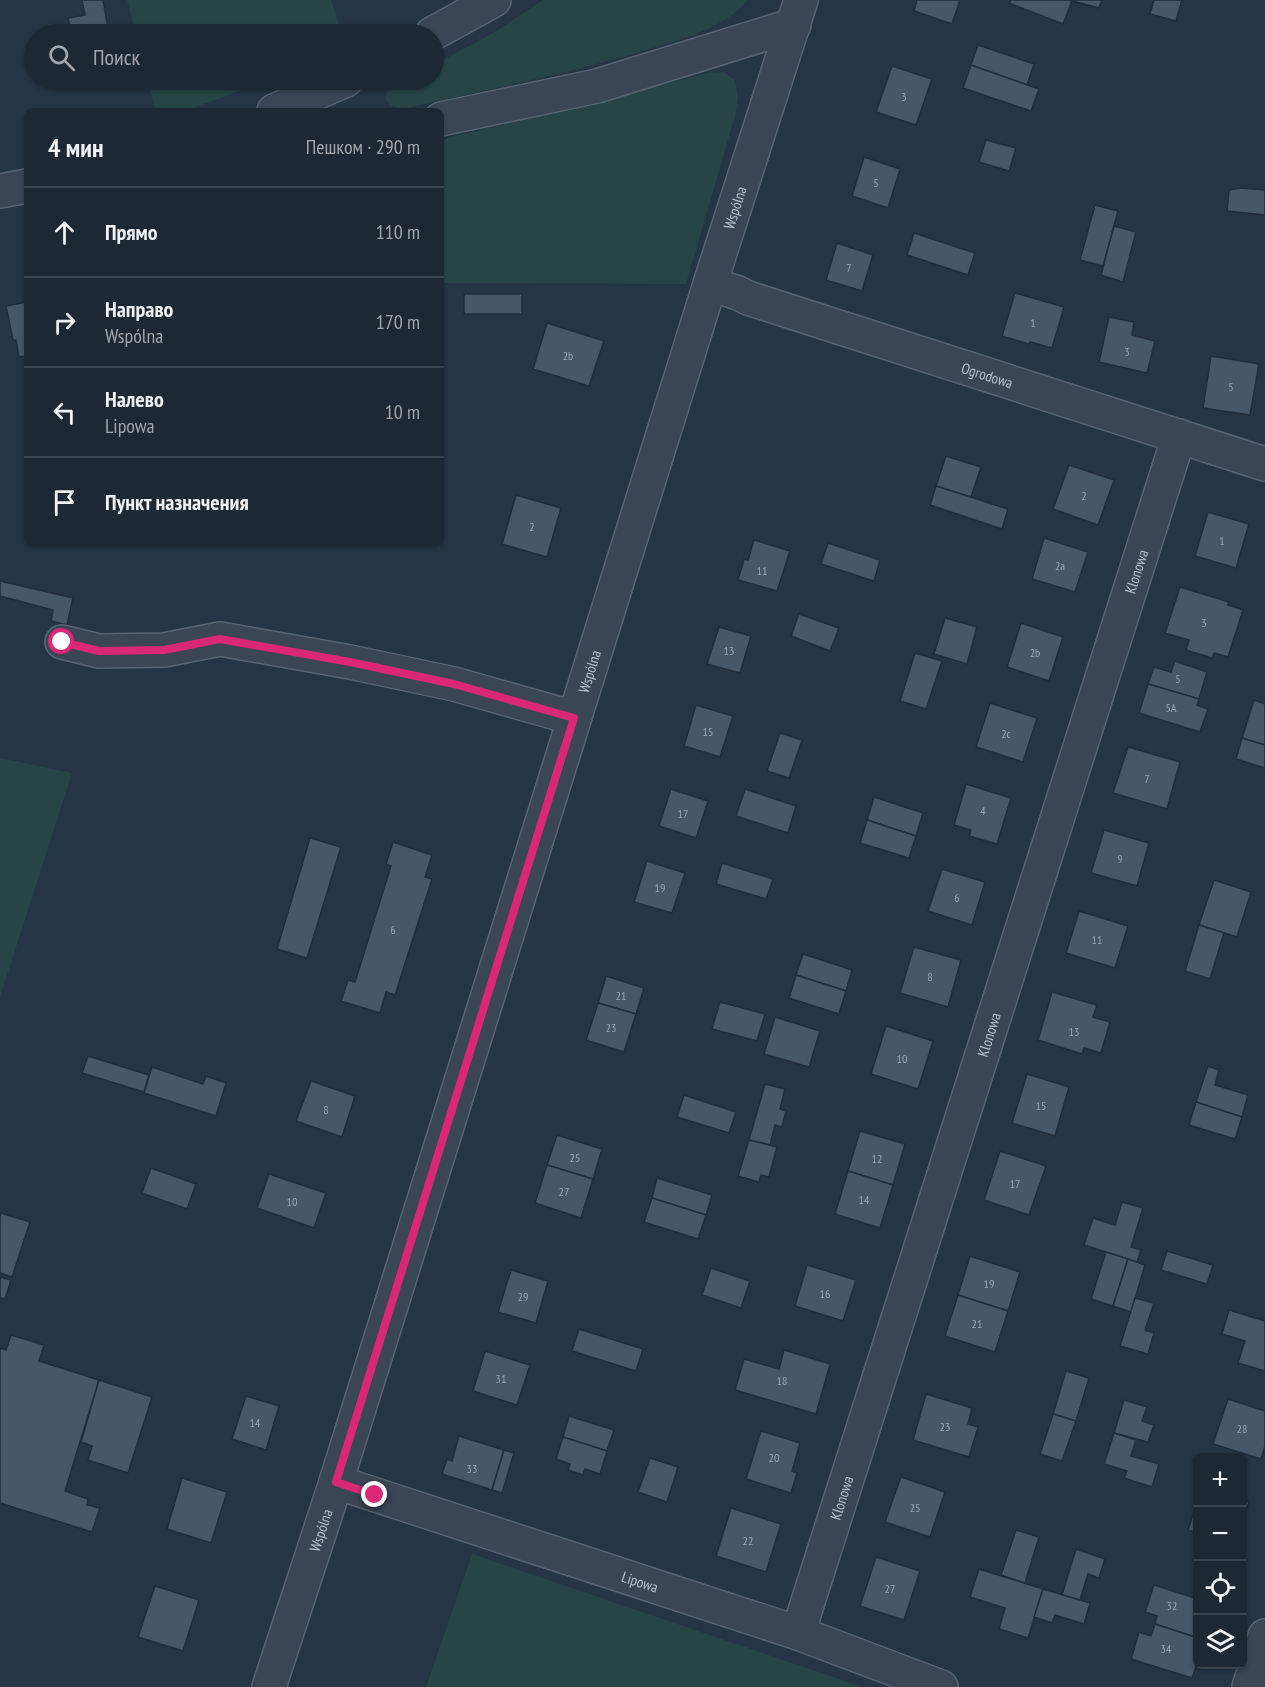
<!DOCTYPE html>
<html lang="ru">
<meta charset="utf-8">
<style>
:root{--surface:#1c2834;--page:#25303c;--text:#f1f3f6;--muted:#a0a6ac;--line:#3a444f}
body{margin:0;font-family:"PT Sans Narrow",sans-serif;background:var(--page);color:var(--text)}
.controls{position:absolute;right:18px;bottom:18px;display:grid;overflow:hidden;border-radius:9px;box-shadow:0 2px 4px #0004}
.controls button{width:54px;height:54px;display:grid;place-items:center;padding:0;border:0;border-bottom:2px solid var(--line);background:var(--surface);color:var(--text);font:30px sans-serif}
.stop{position:absolute;width:18px;height:18px;margin:-14px;border:4px solid #db2777;border-radius:50%;background:#fff}
.stop.end{background:#db2777;border-color:#fff;box-shadow:0 2px 6px #0008}
.list{margin:0;padding:0;list-style:none}
h2{display:flex;justify-content:space-between;align-items:center;height:78px;margin:0;padding:0 24px;font-size:26px}
h2 small{font-size:20px;font-weight:400;color:var(--muted)}
.list li{display:grid;grid-template-columns:39px 1fr auto;gap:18px;align-items:center;box-sizing:border-box;height:90px;padding:0 24px;border-top:2px solid var(--line)}
.list b{display:block;font-size:22px;white-space:nowrap}
.list p{margin:0;font-size:20px;white-space:nowrap;color:var(--muted)}
.list em{font-size:20px;font-style:normal;color:var(--muted)}
.icon{flex:none;width:33px;height:33px;fill:none;stroke:currentColor;stroke-width:2;stroke-linecap:round;stroke-linejoin:round}
.map{position:relative;flex:none;width:1265px;height:1687px;overflow:hidden}
.search{position:absolute;background:var(--surface);box-shadow:0 2px 4px #0004;left:24px;top:24px;width:420px;height:66px;display:flex;align-items:center;gap:15px;box-sizing:border-box;padding:0 21px;border-radius:33px;color:var(--muted);font-size:22px}
.panel{position:absolute;background:var(--surface);box-shadow:0 2px 4px #0004;left:24px;top:108px;width:420px;height:438px;border-radius:9px}
.map>svg:first-child{display:block}
.green{fill:#274547}
.building{fill:#46576a;stroke:#202d3c;stroke-width:1.5}
.lines{fill:none;stroke-linecap:round;stroke-linejoin:round}
.minor-casing{stroke:#586472;stroke-width:36}
.minor{stroke:#3a4655;stroke-width:33}
.route{stroke:#db2777;stroke-width:8}
.labels{text-anchor:middle;dominant-baseline:central;stroke-width:6;stroke-linejoin:round;paint-order:stroke}
.number-label{font-size:12px;fill:#9ba6b5}
.street-label{font-size:15px;fill:#b7c1ce;stroke:#1e2b3a}
</style>
<div class="map">
<svg width="1265" height="1687" viewBox="0 0 1265 1687">
<rect width="100%" height="100%" fill="#253546"/>
<g class="green">
<path d="M127 0H331L342 34H136Z"/>
<path d="M543 0H747C726 29 675 41 642 51 564 75 485 90 406 108 396 108 391 108 385 98 391 76 414 80 434 80V65L495 32Z"/>
<path d="M723 72 735 80 738 97 735 116 686 284 441 283V140L681 80 708 73Z"/>
<path d="M148 80H264L224 97 183 111H156Z"/>
<path d="M0 758 72 773 0 997Z"/>
<path d="M472 1554 862 1687H426Z"/>
</g>
<g class="building">
<path d="M82 0H103L109 34H71L68 18 85 15Z"/>
<path d="M917 0H960L952 24 914 11Z"/>
<path d="M1011 0H1069L1072 1 1063 24 1009 3Z"/>
<path d="M1069 0H1102L1099 8Z"/>
<path d="M1154 0H1182L1176 21 1150 14Z"/>
<path d="M978 45 1034 64 1027 85 971 65Z"/>
<path d="M971 65 1039 89 1031 111 963 88Z"/>
<path d="M892 66 932 79 916 125 876 112Z"/>
<path d="M986 140 1016 148 1009 171 979 162Z"/>
<path d="M864 157 900 169 888 208 852 196Z"/>
<path d="M1241 188 1265 190V215L1227 211 1229 190Z"/>
<path d="M1095 205 1118 211 1103 266 1080 260Z"/>
<path d="M1114 226 1136 232 1123 282 1101 275Z"/>
<path d="M914 233 975 253 968 275 907 255Z"/>
<path d="M837 243 873 255 862 291 826 280Z"/>
<path d="M1015 293 1064 307 1052 348 1030 342 1029 344 1002 336Z"/>
<rect x="464" y="294" width="58" height="20"/>
<path d="M27 302V356L19 357 16 340H13L6 306Z"/>
<path d="M1109 317 1134 322 1132 335 1155 341 1147 373 1099 362Z"/>
<path d="M547 323 604 341 589 386 533 369Z"/>
<path d="M1211 356 1259 364 1250 415 1203 408Z"/>
<path d="M946 456 981 467 971 497 936 486Z"/>
<path d="M1069 465 1114 480 1098 525 1053 509Z"/>
<path d="M936 486 1008 509 1002 529 930 505Z"/>
<path d="M516 495 561 508 547 557 502 544Z"/>
<path d="M1208 512 1249 524 1236 568 1195 556Z"/>
<path d="M1044 538 1088 552 1075 592 1032 579Z"/>
<path d="M754 540 790 551 777 591 738 580 744 559 748 560Z"/>
<path d="M828 543 880 560 874 581 821 564Z"/>
<path d="M0 581 73 598 67 625 51 621 53 610 0 596Z"/>
<path d="M1180 587 1229 602 1228 605 1243 610 1228 657 1214 653 1212 658 1186 650 1189 640 1165 633Z"/>
<path d="M799 614 839 628 830 651 791 636Z"/>
<path d="M945 618 977 627 967 664 934 654Z"/>
<path d="M1021 623 1063 637 1049 681 1007 667Z"/>
<path d="M719 627 751 636 740 673 707 664Z"/>
<path d="M915 653 942 661 926 709 900 701Z"/>
<path d="M1175 661 1207 672 1199 699 1148 684 1154 667 1171 672Z"/>
<path d="M1148 684 1199 699 1197 705 1208 709 1200 732 1139 713Z"/>
<path d="M1254 700 1265 704V745L1242 738Z"/>
<path d="M990 703 1037 718 1023 762 976 747Z"/>
<path d="M696 705 733 716 720 757 684 746Z"/>
<path d="M780 733 802 740 789 778 767 771Z"/>
<path d="M1242 738 1265 745V768L1236 759Z"/>
<path d="M1128 747 1180 762 1167 809 1113 793Z"/>
<path d="M966 784 1011 798 997 844 969 836 971 830 954 825Z"/>
<path d="M671 789 708 801 696 838 659 826Z"/>
<path d="M745 789 796 806 788 833 736 816Z"/>
<path d="M874 797 923 813 916 836 867 820Z"/>
<path d="M867 820 916 836 909 858 860 843Z"/>
<path d="M1104 830 1149 843 1137 886 1091 873Z"/>
<path d="M310 838 341 847 307 958 277 949Z"/>
<path d="M393 842 432 855 425 877 432 879 395 995 386 992 380 1013 341 1001 348 980 355 982 391 866 386 864Z"/>
<path d="M647 861 685 873 672 913 634 902Z"/>
<path d="M722 863 773 879 766 899 716 884Z"/>
<path d="M942 869 985 882 972 925 928 911Z"/>
<path d="M1214 880 1251 892 1237 937 1199 925Z"/>
<path d="M1079 911 1128 926 1115 968 1066 953Z"/>
<path d="M1199 925 1224 933 1210 979 1185 971Z"/>
<path d="M914 947 961 960 948 1007 900 993Z"/>
<path d="M803 954 852 970 846 991 796 975Z"/>
<path d="M796 975 846 991 839 1014 789 998Z"/>
<path d="M606 976 644 988 636 1014 598 1003Z"/>
<path d="M1052 992 1097 1005 1093 1017 1110 1022 1101 1053 1084 1048 1082 1054 1038 1040Z"/>
<path d="M720 1002 765 1014 757 1041 712 1029Z"/>
<path d="M598 1003 636 1014 624 1052 586 1040Z"/>
<path d="M775 1017 820 1031 809 1067 764 1054Z"/>
<path d="M886 1026 933 1041 918 1089 871 1074Z"/>
<path d="M88 1056 149 1075 144 1092 82 1073Z"/>
<path d="M1208 1066 1219 1070 1215 1085 1248 1095 1242 1117 1196 1102Z"/>
<path d="M152 1067 203 1084 206 1076 226 1083 216 1116 144 1093Z"/>
<path d="M1027 1074 1069 1087 1055 1136 1012 1123Z"/>
<path d="M311 1081 355 1096 342 1137 296 1121Z"/>
<path d="M765 1084 785 1089 780 1109 786 1111 782 1127 775 1125 770 1145 749 1140Z"/>
<path d="M684 1095 736 1112 729 1133 677 1117Z"/>
<path d="M1196 1102 1242 1117 1235 1139 1189 1125Z"/>
<path d="M860 1131 905 1144 893 1185 848 1171Z"/>
<path d="M557 1135 602 1149 593 1179 547 1165Z"/>
<path d="M749 1140 777 1147 769 1177 761 1175 759 1182 738 1176Z"/>
<path d="M1000 1151 1046 1166 1029 1215 984 1200Z"/>
<path d="M547 1165 593 1179 581 1218 535 1203Z"/>
<path d="M151 1168 196 1184 187 1209 142 1193Z"/>
<path d="M848 1171 893 1185 880 1228 835 1214Z"/>
<path d="M269 1174 326 1193 314 1228 257 1208Z"/>
<path d="M657 1178 712 1195 706 1215 652 1198Z"/>
<path d="M652 1198 706 1215 698 1239 644 1222Z"/>
<path d="M1122 1202 1143 1208 1131 1247 1141 1250 1137 1262 1084 1245 1093 1218 1115 1225Z"/>
<path d="M1 1213 30 1222 12 1277 0 1273V1217Z"/>
<path d="M1167 1251 1213 1265 1207 1284 1161 1270Z"/>
<path d="M1106 1252 1128 1259 1113 1306 1091 1299Z"/>
<path d="M970 1256 1020 1272 1008 1311 958 1295Z"/>
<path d="M1128 1259 1145 1265 1131 1312 1113 1306Z"/>
<path d="M807 1265 856 1280 843 1321 795 1306Z"/>
<path d="M711 1268 750 1281 741 1308 702 1295Z"/>
<path d="M511 1270 548 1281 536 1323 498 1312Z"/>
<path d="M0 1277 11 1280 5 1299 0 1298Z"/>
<path d="M958 1295 1008 1311 995 1352 945 1336Z"/>
<path d="M1135 1298 1154 1303 1145 1330 1154 1333 1148 1354 1120 1346Z"/>
<path d="M1229 1310 1265 1321V1371L1238 1363 1245 1341 1222 1334Z"/>
<path d="M579 1329 643 1349 636 1371 572 1351Z"/>
<path d="M11 1335 44 1345 39 1361 99 1380 65 1491 88 1499 87 1505 100 1508 92 1532 0 1503V1348L6 1350Z"/>
<path d="M784 1350 830 1364 816 1414 735 1390 744 1359 779 1369Z"/>
<path d="M485 1351 530 1365 517 1405 473 1391Z"/>
<path d="M1066 1371 1089 1378 1076 1421 1053 1414Z"/>
<path d="M99 1380 152 1397 128 1473 88 1460 92 1446 81 1442Z"/>
<path d="M926 1394 972 1408 968 1424 978 1427 969 1457 913 1440Z"/>
<path d="M246 1396 279 1406 266 1450 232 1439Z"/>
<path d="M1228 1399 1265 1411V1446L1261 1459 1213 1444Z"/>
<path d="M1124 1400 1147 1407 1142 1421 1154 1425 1148 1442 1114 1433Z"/>
<path d="M1053 1414 1076 1421 1062 1461 1040 1454Z"/>
<path d="M569 1416 614 1430 607 1451 563 1437Z"/>
<path d="M761 1431 800 1443 792 1471 797 1473 791 1493 746 1479Z"/>
<path d="M1114 1433 1136 1440 1131 1456 1159 1464 1152 1487 1124 1478 1127 1471 1104 1464Z"/>
<path d="M459 1436 504 1450 492 1490 442 1474 447 1459 452 1461Z"/>
<path d="M563 1437 607 1451 600 1474 585 1469 583 1475 568 1470 570 1464 556 1459Z"/>
<path d="M504 1450 514 1453 502 1493 492 1490Z"/>
<path d="M650 1458 678 1467 667 1502 638 1492Z"/>
<path d="M901 1477 945 1492 930 1537 885 1522Z"/>
<path d="M182 1478 227 1492 211 1543 167 1529Z"/>
<path d="M1198 1500V1533L1188 1530Z"/>
<path d="M1242 1500 1249 1502 1242 1523Z"/>
<path d="M731 1508 781 1524 766 1572 716 1556Z"/>
<path d="M1016 1530 1039 1537 1025 1583 1001 1575Z"/>
<path d="M1076 1549 1105 1559 1099 1578 1088 1574 1080 1600 1062 1595Z"/>
<path d="M876 1557 920 1571 904 1620 860 1606Z"/>
<path d="M979 1569 1043 1589 1028 1638 999 1629 1005 1608 970 1597Z"/>
<path d="M1154 1585 1198 1599V1638L1155 1624 1157 1616 1145 1612Z"/>
<path d="M155 1586 199 1600 183 1651 138 1637Z"/>
<path d="M1043 1589 1090 1603 1084 1624 1055 1615 1052 1623 1034 1617Z"/>
<path d="M1155 1624 1198 1638V1660L1192 1678 1131 1659 1139 1632 1151 1636Z"/>
</g>
<g class="lines">
<g class="minor-casing">
<g id="minor">
<path d="M432 34 494 0"/>
<path d="M274 111 346 80"/>
<path d="M441 119 597 86 794 25"/>
<path d="M0 191 27 186"/>
<path id="s1" d="M710 284 738 293 748 298 1265 464"/>
<path d="M62 642 99 651 164 650 220 639 350 662 454 684 574 718"/>
<path id="s2" d="M336 1482 798 1633 941 1687"/>
<path id="s3" d="M798 1633 1179 436"/>
<path id="s4" d="M269 1687 336 1482 710 284 801 0"/>
<path d="M1249 1687 1265 1636"/>
</g>
</g>
<use href="#minor" class="minor"/>
</g>
<g class="lines">
<path class="route" d="M62 642 99 651 164 650 220 639 350 662 454 684 574 718 336 1482 375 1495"/>
</g>
<g class="labels">
<g class="number-label">
<text x="904" y="96">3</text>
<text x="876" y="182">5</text>
<text x="849" y="267">7</text>
<text x="1033" y="322">1</text>
<text x="1127" y="351">3</text>
<text x="568" y="355">2b</text>
<text x="1231" y="386">5</text>
<text x="1084" y="495">2</text>
<text x="532" y="526">2</text>
<text x="1222" y="540">1</text>
<text x="1060" y="565">2a</text>
<text x="762" y="570">11</text>
<text x="1204" y="622">3</text>
<text x="729" y="650">13</text>
<text x="1035" y="652">2b</text>
<text x="1178" y="678">5</text>
<text x="1171" y="707">5A</text>
<text x="708" y="731">15</text>
<text x="1006" y="733">2c</text>
<text x="1147" y="778">7</text>
<text x="983" y="810">4</text>
<text x="683" y="813">17</text>
<text x="1120" y="858">9</text>
<text x="660" y="887">19</text>
<text x="957" y="897">6</text>
<text x="393" y="929">6</text>
<text x="1097" y="939">11</text>
<text x="930" y="976">8</text>
<text x="621" y="995">21</text>
<text x="611" y="1027">23</text>
<text x="1074" y="1031">13</text>
<text x="902" y="1058">10</text>
<text x="1041" y="1105">15</text>
<text x="326" y="1109">8</text>
<text x="575" y="1157">25</text>
<text x="877" y="1158">12</text>
<text x="1015" y="1183">17</text>
<text x="564" y="1191">27</text>
<text x="864" y="1199">14</text>
<text x="292" y="1201">10</text>
<text x="989" y="1283">19</text>
<text x="825" y="1293">16</text>
<text x="523" y="1296">29</text>
<text x="977" y="1323">21</text>
<text x="501" y="1378">31</text>
<text x="782" y="1380">18</text>
<text x="255" y="1422">14</text>
<text x="945" y="1426">23</text>
<text x="1242" y="1428">28</text>
<text x="774" y="1457">20</text>
<text x="472" y="1468">33</text>
<text x="915" y="1507">25</text>
<text x="748" y="1540">22</text>
<text x="890" y="1588">27</text>
<text x="1172" y="1605">32</text>
<text x="1166" y="1648">34</text>
</g>
<g class="street-label">
<text stroke="none"><textPath href="#s4" startOffset="1551">Wspólna</textPath></text>
<text stroke="none"><textPath href="#s1" startOffset="292">Ogrodowa</textPath></text>
<text stroke="none"><textPath href="#s3" startOffset="1114">Klonowa</textPath></text>
<text stroke="none"><textPath href="#s4" startOffset="1065">Wspólna</textPath></text>
<text stroke="none"><textPath href="#s3" startOffset="628">Klonowa</textPath></text>
<text stroke="none"><textPath href="#s3" startOffset="142">Klonowa</textPath></text>
<text stroke="none"><textPath href="#s4" startOffset="165">Wspólna</textPath></text>
<text stroke="none"><textPath href="#s2" startOffset="320">Lipowa</textPath></text>
</g>
</g>
</svg>
<div class="controls">
<button>+</button>
<button>−</button>
<button><svg class="icon" aria-label="locate" viewBox="0 0 24 24"><circle cx="12" cy="12" r="6"/><path d="M12 2v4M12 18v4M2 12h4M18 12h4"/></svg></button>
<button><svg class="icon" aria-label="layers" viewBox="0 0 24 24"><path d="M12 4l9 5-9 5-9-5zM3 14l9 5 9-5"/></svg></button>
</div>
<div class="stop" style="left:62px;top:642px"></div>
<div class="stop end" style="left:375px;top:1495px"></div>
<div class="search"><svg class="icon" aria-label="search" viewBox="0 0 24 24"><circle cx="10" cy="10" r="6"/><path d="M15 15l6 6"/></svg>Поиск</div>
<section class="panel">
<h2>4 мин<small>Пешком · 290 m</small></h2>
<ul class="list">
<li><svg class="icon" aria-label="ahead" viewBox="0 0 24 24"><path d="M12 20V5M6 11l6-6 6 6"/></svg><div><b>Прямо</b></div><em>110 m</em></li>
<li><svg class="icon" aria-label="right" viewBox="0 0 24 24"><path d="M7 20v-9h11M14 6l5 5-5 5"/></svg><div><b>Направо</b><p>Wspólna</p></div><em>170 m</em></li>
<li><svg class="icon" aria-label="left" viewBox="0 0 24 24"><path d="M17 20v-9H6M10 6l-5 5 5 5"/></svg><div><b>Налево</b><p>Lipowa</p></div><em>10 m</em></li>
<li><svg class="icon" aria-label="arrive" viewBox="0 0 24 24"><path d="M6 21V4h12l-3 4 3 4H6"/></svg><div><b>Пункт назначения</b></div></li>
</ul>
</section>
</div>
